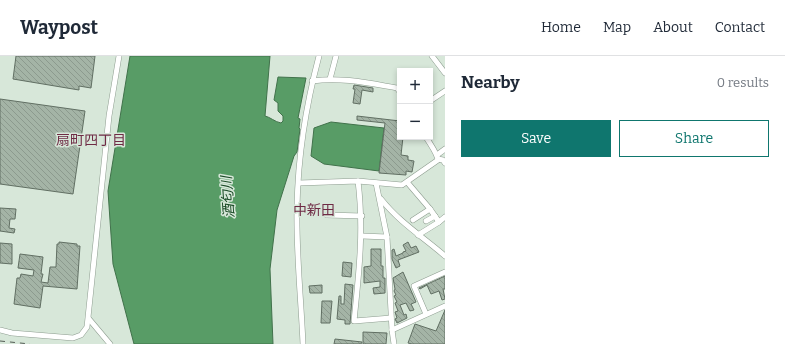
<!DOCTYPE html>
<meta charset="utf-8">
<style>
:root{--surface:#fff;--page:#f6f6f7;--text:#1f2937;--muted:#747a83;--line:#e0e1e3;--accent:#0f766e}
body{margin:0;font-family:Bitter,"Noto Sans JP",serif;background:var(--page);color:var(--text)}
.controls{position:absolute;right:12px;top:12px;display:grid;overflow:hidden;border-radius:0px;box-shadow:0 2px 6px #0003}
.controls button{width:36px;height:36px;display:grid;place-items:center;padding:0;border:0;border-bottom:1px solid var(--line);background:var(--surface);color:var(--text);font:20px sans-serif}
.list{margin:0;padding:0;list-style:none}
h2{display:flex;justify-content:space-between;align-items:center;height:52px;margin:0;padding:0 16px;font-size:17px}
h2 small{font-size:13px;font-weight:400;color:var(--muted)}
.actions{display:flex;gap:8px;padding:12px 16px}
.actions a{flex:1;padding:9px 0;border:1px solid var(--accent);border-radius:0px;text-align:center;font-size:14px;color:var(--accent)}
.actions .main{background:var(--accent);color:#fff}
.map{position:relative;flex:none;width:445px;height:288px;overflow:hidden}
header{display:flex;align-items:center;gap:24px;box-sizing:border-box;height:56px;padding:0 20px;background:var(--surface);border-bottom:1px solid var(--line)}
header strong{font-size:19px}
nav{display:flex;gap:22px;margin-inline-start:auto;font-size:14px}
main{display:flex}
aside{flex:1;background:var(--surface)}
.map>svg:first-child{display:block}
.water{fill:#589c66;stroke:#41724b}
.building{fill:url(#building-back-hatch);stroke:#616f63}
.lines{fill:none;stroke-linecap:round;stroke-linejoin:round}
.minor-casing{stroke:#8d9c8f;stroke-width:6}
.minor{stroke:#fff;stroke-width:5}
.rail{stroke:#535c54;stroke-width:1;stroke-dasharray:5 5;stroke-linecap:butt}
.labels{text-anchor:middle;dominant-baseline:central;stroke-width:3;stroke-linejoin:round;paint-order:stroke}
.neighbourhood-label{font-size:14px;fill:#6e2a44;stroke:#d7e7d9}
.water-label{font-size:14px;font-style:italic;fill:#1a4b26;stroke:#d7e7d9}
</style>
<header>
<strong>Waypost</strong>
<nav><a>Home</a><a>Map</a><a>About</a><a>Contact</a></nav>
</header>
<main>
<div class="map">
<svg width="445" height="288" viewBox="0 0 445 288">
<defs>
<pattern id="building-back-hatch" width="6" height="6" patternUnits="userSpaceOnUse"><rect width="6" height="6" fill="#a4b4a6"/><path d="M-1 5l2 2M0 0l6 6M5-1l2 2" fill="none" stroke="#8c9a8e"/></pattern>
</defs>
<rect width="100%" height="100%" fill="#d7e7d9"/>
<g class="water">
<path d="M130 0H270L265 60C270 61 275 66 281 67L283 65V60L278 55V47L274 44 278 21 306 22 298 62 300 63 299 72 300 73 297 96 294 100 277 154 270 213 273 288H134L113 208 108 135Z"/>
<path d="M331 66 384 72 379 115 324 108 311 100 314 72Z"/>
</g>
<g class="building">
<path d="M16 0H95L91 32 79 30V34L13 23Z"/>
<path d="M354 29 373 32V36L362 34 360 48 353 47 355 33H353Z"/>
<path d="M0 43 85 55 73 138 0 128Z"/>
<path d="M357 60 400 65V81H403L401 99 408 100V104L414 105 412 116 406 115V119L379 117 385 67 357 64Z"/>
<path d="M0 152 16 153 15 163H10L9 172 15 173 14 177 0 175Z"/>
<path d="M59 186 77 188V190H80L77 233 43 230 40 252 14 248 17 222H20L21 218 33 220 34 214 18 212 20 198 43 201 41 218H43L41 226 48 227 50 211H56L57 188H59Z"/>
<path d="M408 186 411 192 416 190 419 196 398 204 400 210 396 212 392 203V194L394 193 396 200 403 197V196L406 195 403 189Z"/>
<path d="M0 187 12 188V208L0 207Z"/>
<path d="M371 193H381V210H383V222H385V237L374 238 373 232 380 231V225L364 227V211L371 210Z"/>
<path d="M343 206 352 207 351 221 342 220Z"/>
<path d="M403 216 416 246 411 248 414 254 410 255 406 247 400 249 404 259 406 258 407 262 397 267 395 263 397 262 395 256 398 255 395 247 397 246 394 240 396 239 394 235 395 233 393 222Z"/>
<path d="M445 220V233H443L445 243 442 244 439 235 431 238 427 229 420 233 419 232Z"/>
<path d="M345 228 353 229 350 268H345V264L337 263 339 240H341V248H344Z"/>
<path d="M322 229V237H310L309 230Z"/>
<path d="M322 245H332L330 267H321Z"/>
<path d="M445 254V288H412L408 287 415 268 436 275Z"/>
<path d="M363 276 387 277 386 288H363Z"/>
<path d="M335 283 362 286 361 288H334Z"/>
</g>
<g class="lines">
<g class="minor-casing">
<g id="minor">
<path d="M432 0 445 17"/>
<path d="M330 23 336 0"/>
<path d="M312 25C342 21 368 27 397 32L400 36"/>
<path d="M430 45 445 35"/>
<path d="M437 99 445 93"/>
<path d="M438 103 443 104 445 107"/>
<path d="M358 125C364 173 359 217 354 265L391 262"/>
<path d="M407 126 430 153 439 166"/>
<path d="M299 127 358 125 402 129 438 104C437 97 430 88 426 81"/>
<path d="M376 127 387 181 392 274 394 288"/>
<path d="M381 143C399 166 423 181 445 200"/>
<path d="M327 159 362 160"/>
<path d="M413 164 430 153"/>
<path d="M426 165 435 160"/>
<path d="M418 179 439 166 445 161"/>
<path d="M362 180 387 181"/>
<path d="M426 258 414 230 445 216"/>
<path d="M89 263 110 288"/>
<path d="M0 274 12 277 73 282 81 279 87 271 109 60 119 0"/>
<path d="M392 274 445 250"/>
<path d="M303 288C301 242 296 196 297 151 298 100 306 49 319 0"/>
</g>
</g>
<use href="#minor" class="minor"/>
<path class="rail" d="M0 285 30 288"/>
</g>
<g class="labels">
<g class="neighbourhood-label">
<text x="91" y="84">扇町四丁目</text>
<text x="314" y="154">中新田</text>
</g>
<g class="water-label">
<text transform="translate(228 141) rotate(-94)">酒匂川</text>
</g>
</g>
</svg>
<div class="controls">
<button>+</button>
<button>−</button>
</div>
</div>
<aside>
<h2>Nearby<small>0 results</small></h2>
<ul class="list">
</ul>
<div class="actions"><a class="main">Save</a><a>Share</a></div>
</aside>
</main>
